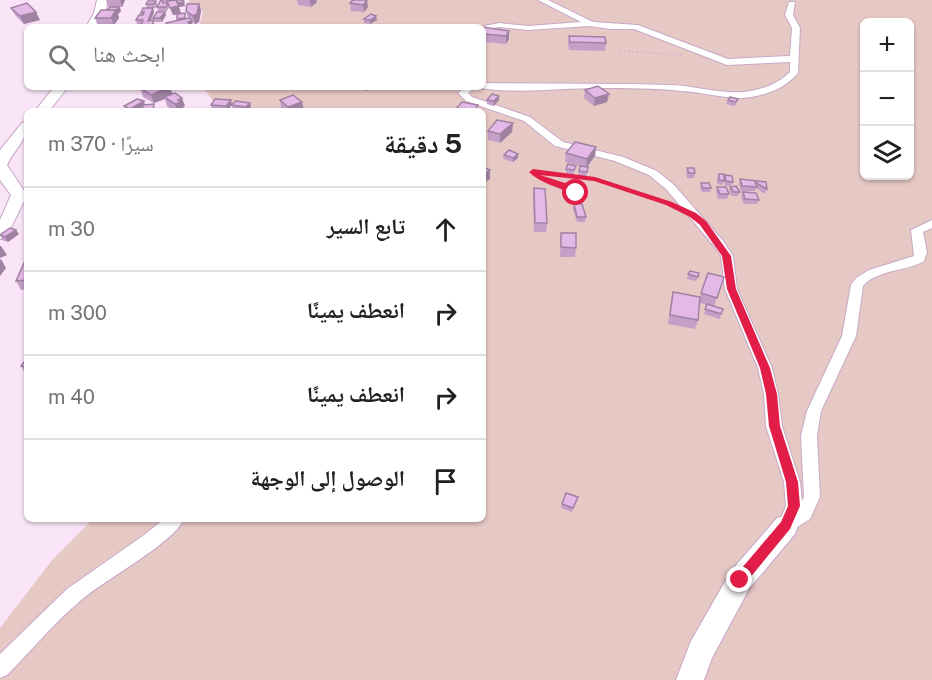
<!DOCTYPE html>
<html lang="ar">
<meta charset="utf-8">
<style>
:root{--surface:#fff;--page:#f6f6f6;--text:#202124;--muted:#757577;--line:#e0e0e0}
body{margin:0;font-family:"Public Sans","Noto Naskh Arabic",sans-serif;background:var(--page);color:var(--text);direction:rtl}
.controls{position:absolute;right:18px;top:18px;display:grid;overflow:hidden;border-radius:9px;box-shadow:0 2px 4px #0004}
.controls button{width:54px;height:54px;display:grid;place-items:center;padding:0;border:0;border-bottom:2px solid var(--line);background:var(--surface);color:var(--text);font:30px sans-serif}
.stop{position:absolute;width:18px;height:18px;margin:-14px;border:4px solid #e11d48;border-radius:50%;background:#fff}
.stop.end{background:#e11d48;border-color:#fff;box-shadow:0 2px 6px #0008}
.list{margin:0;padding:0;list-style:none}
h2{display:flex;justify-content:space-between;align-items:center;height:78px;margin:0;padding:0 24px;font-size:26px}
h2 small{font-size:20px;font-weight:400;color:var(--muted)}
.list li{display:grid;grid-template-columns:39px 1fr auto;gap:18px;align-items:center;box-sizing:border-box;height:84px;padding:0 24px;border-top:2px solid var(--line)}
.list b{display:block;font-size:22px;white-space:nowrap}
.list em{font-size:20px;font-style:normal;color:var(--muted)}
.icon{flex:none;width:33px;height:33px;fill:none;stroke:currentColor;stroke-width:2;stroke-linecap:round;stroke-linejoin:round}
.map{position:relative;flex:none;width:932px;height:680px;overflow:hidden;direction:ltr}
.search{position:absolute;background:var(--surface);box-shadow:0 2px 4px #0004;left:24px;top:24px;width:462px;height:66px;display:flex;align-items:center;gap:15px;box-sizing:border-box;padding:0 21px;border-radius:9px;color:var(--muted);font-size:22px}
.panel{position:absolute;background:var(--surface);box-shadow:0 2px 4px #0004;left:24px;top:108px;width:462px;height:414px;border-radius:9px;direction:rtl}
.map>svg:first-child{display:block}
.green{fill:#e6c8c4;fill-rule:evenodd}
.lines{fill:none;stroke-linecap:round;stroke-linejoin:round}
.street-casing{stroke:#c7a9c8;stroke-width:2}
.secondary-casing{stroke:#c6a5c8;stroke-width:2}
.path{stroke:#cda2d2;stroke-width:1.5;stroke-dasharray:1 3;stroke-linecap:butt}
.street{fill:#fff;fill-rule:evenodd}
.secondary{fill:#fff;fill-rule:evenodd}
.wall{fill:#c49fc8}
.shaded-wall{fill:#a082a2}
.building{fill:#e4b9e8;stroke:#a082a2;stroke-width:1.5}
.route{fill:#e11d48}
</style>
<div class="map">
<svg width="932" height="680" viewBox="0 0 932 680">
<rect width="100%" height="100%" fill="#fae4f7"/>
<path class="green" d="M189 0H932V680H0V628L53 559 93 519H483V111H254L251 106 213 101 203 87H483V27H199L203 11H187ZM864 22H910V176H864Z"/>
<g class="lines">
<g class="street-casing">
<g id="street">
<path d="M538 0H548L593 22 638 25 728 59 790 56 792 28 785 15 789 2H795L793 15 800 28 798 73C785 89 762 97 741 98 721 98 702 92 682 91 655 88 627 88 599 88 562 88 516 94 480 88L483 87V83C546 84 608 83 671 85 696 86 720 94 744 92 761 90 778 84 790 72V62L727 65 634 29H610L590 26 528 30 499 27 483 30V27H480L499 23 528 26 581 22Z"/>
<path d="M465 87H476L468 93 472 97 530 117 563 142 623 157 657 171 674 185 723 241 733 256 737 289 772 368 778 394 782 426 800 482 802 501 804 497 801 436 807 411 842 336 851 285 856 278 869 270 914 256 911 230 932 220V228L923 232 927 252 924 261C905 272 878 269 863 286L856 336 821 411 817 436 820 497 810 519 786 534 780 531 778 526 786 506 784 482 766 426 764 394 758 368 725 289 721 256 715 247 666 189 649 175 615 161 555 146 524 121 466 101 458 93Z"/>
<path d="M164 519H184C173 544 102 581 79 602 53 624 31 651 7 675L0 678V654L67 589 144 535Z"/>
</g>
</g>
<g class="secondary-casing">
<g id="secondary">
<path d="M97 0H107L106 13 98 27H86L94 13Z"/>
<path d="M54 87H68L49 111H35Z"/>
<path d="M27 122C27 142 15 148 7 165L27 195 6 238 0 239V220L11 195 0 180V150L22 123Z"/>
<path d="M786 515 795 518 798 526 795 534 749 589 712 658 704 680H676L691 641 731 571 777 518Z"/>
</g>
</g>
<g class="path">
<path d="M620 51 681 55"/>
<path d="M579 195 533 172 595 179 669 203"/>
</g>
<use href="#street" class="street"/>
<use href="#secondary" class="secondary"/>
</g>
<g class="wall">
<path d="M106 0H125L122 7H120L121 11 118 14 119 18 114 25 98 26 95 18 109 8Z"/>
<path d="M160 0H169L185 6 179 7 181 13 186 17V18H188L186 11 199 4 201 11 199 22 195 24 192 21 193 27H168L166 23 177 20V15H173L168 2H163V3H168L169 7 167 11H158L157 7Z"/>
<path d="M297 0H316L317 2 311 7 298 5Z"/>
<path d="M353 0 368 7 364 12 351 11 350 3Z"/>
<path d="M156 1 158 5 155 8H147L146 4Z"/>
<path d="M11 8 40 20 24 24 15 15Z"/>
<path d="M153 8 154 12 150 21 153 20V18L165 12 166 15 162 22H154V27H141L142 24H137L136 20 141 15V13Z"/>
<path d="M364 19 377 20 370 24 364 23Z"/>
<path d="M483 27 509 31V39L506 44 483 42Z"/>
<path d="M569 36 606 43 605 51 569 50 568 44Z"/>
<path d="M351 87H372L366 91Z"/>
<path d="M140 88 173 94 185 106 183 107 184 110 175 111 167 106 165 99 154 103 143 97Z"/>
<path d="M585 90 609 94 607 102 594 106 584 98Z"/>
<path d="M738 99 735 106 726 104 728 100Z"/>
<path d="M280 100 302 102 304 111H285L281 108Z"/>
<path d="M487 100H499L494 106 487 104Z"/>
<path d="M144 101 145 105 135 111 125 110 124 106Z"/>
<path d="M250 103 251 107 247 111 233 109 231 105 228 110 212 109 211 105Z"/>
<path d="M513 123 512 132 500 143 488 140V131Z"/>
<path d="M596 147 595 156 587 167H588L586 177 578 175 580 166 565 162 566 153Z"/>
<path d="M518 154V158L513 162 503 159 504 155Z"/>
<path d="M687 168 695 173 694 178H687L686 173Z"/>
<path d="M566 169 575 170 573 175 566 173Z"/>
<path d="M719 174 724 181 722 185 717 184V178Z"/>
<path d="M725 175 733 182 731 186H725L724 180Z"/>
<path d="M740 179 766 182 767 189 765 194 756 188 755 191H741L739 184Z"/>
<path d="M701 183 711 188 710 192H702L700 188Z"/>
<path d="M717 187 729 194 727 199H718L716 192Z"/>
<path d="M730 187 740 192 738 196H732L729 191Z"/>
<path d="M534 188 547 223 546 232H534L533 197Z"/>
<path d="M743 192 759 200 757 204H744L741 197Z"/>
<path d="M574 204 586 217 585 222H577L573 209Z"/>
<path d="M561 233 576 248 575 257H560Z"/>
<path d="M0 234H19L8 242 2 240Z"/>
<path d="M27 261V289L21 290 16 281Z"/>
<path d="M690 271 699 273 696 281 687 279Z"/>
<path d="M708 273 724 277 714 306 721 314 720 319 704 314 707 305 700 303 698 320 695 329 668 324 671 301 673 292 700 297Z"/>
<path d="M27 358V371H24L21 366Z"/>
<path d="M578 497 572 512 561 508 562 504Z"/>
</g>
<g class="shaded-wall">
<path d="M120 0H125L122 7Z"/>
<path d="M310 0H316L317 2 311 7Z"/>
<path d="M367 0 368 7 364 12 363 5Z"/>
<path d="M184 2 185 6 179 7 181 14 173 15 170 8 177 3Z"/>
<path d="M199 4 201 11 199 22 195 24 193 16Z"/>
<path d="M119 7 121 11 118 14 119 18 114 25 111 18Z"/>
<path d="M153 8 154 12 149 25 148 21Z"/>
<path d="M36 12 40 20 24 24 20 16Z"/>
<path d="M165 12 166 15 162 22 160 18Z"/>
<path d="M376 16 377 20 370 24V20Z"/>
<path d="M192 21 193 27H188V22Z"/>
<path d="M509 31V39L506 44V36Z"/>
<path d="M170 87 173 95 164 97 165 99 154 103 151 95Z"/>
<path d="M365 87H372L366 91Z"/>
<path d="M609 94 607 102 594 106 595 98Z"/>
<path d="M499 96V100L494 106V101Z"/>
<path d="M182 98 185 106 183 107 184 110 177 111 175 104 178 100Z"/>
<path d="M231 100 232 105 228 110 226 106Z"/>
<path d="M144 101 145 106 135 111H131L130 109Z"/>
<path d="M302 102 304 111H289L288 107Z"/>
<path d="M250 103 251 107 247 111 246 107Z"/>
<path d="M513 123 512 132 500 143V134Z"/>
<path d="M485 132V141L483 143V135Z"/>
<path d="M596 147 595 156 586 168 587 159Z"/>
<path d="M518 154V158L513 162V158Z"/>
<path d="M490 170V179L484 183V174Z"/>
<path d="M16 230 19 234 8 242 5 237Z"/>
<path d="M0 246H1L7 255 0 258Z"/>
<path d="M1 259 6 268 0 276V260Z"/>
</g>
<g class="building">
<path d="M161 0H162L163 3H168L166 7H157Z"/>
<path d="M176 0 179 6 170 8 167 1Z"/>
<path d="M176 0H183L184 2 178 3Z"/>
<path d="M353 0H367L363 5 350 3Z"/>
<path d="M148 1H156L154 4H146Z"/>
<path d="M27 3 36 12 20 16 11 8Z"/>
<path d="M187 4H199L197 14 193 16 186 11Z"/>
<path d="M110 7H119L116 11V10H107Z"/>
<path d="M143 8H153L148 21 153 20V27H141L143 20H136L139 15H143L144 12 141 13Z"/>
<path d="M101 10H116L111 18H95Z"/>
<path d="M157 12H165L160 18H153Z"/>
<path d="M185 13V18L177 19V14Z"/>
<path d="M371 14 376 16 370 20 364 19Z"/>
<path d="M189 18 192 21 188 22 190 26 188 27H169L166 23Z"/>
<path d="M138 25 139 27H128Z"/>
<path d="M483 27 509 31 506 36 483 34Z"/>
<path d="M569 36 605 37 606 43 570 42Z"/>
<path d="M598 86 609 94 595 98 585 90Z"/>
<path d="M143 87 149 88 170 87 151 95 140 88Z"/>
<path d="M175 93 182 98 178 100 181 102 175 104 164 97Z"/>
<path d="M492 94 499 96 494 101 487 100Z"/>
<path d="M293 95 302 102 288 107 280 100Z"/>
<path d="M730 97 738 99 736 102 728 100Z"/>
<path d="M137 99 144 101 130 109 124 106Z"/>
<path d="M215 99 231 100 226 106 211 105Z"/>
<path d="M236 101 250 103 246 107 231 105Z"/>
<path d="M462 102 478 105 474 111 455 110Z"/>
<path d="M154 104 153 111H142L143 105Z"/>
<path d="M497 120 513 123 500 134 488 131Z"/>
<path d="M575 142 596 147 587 159 566 153Z"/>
<path d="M509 150 518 154 513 158 504 155Z"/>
<path d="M568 164 576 166 574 170 566 169Z"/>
<path d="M580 166 588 167 587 172 579 171Z"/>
<path d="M483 167 490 170 484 174H483Z"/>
<path d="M687 168H694L695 173H689Z"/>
<path d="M719 174H724V181L719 180Z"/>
<path d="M725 175 732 176 733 182 726 181Z"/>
<path d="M740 179 766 182 767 189 755 182 757 187 742 186Z"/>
<path d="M701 183H709L711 188H703Z"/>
<path d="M736 186 740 192H734L730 187Z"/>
<path d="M717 187H726L729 194H720Z"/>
<path d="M534 188 545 189 547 223H535Z"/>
<path d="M743 192 756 193 759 200 745 199Z"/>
<path d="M574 204H582L586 217H577Z"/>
<path d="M10 228 16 230 5 237 0 235Z"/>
<path d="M561 233H576V248L561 247Z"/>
<path d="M25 261H27V280L16 281Z"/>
<path d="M690 271 699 273 698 277 688 274Z"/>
<path d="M708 273 724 277 717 298 701 293Z"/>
<path d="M673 292 700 297 698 320 670 315Z"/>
<path d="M707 304 723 309 721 314 705 309Z"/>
<path d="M27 358V367L21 366Z"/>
<path d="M566 493 578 497 573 508 562 504Z"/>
</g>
<path class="route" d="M533 169 595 177 672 202 696 213 706 221 731 256 736 289 770 368 777 394 780 426 798 482 800 506 790 529 744 585H735L734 580 735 576 781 522 788 506 786 482 769 426 766 394 760 368 727 289 722 256 700 225 690 217 666 205 594 181 540 175 565 183 580 193 573 195C560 187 539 183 529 172Z"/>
</svg>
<div class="controls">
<button>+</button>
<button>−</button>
<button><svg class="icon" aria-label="layers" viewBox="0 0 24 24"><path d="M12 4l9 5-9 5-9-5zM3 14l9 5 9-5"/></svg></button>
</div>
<div class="stop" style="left:576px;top:193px"></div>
<div class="stop end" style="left:740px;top:580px"></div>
<div class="search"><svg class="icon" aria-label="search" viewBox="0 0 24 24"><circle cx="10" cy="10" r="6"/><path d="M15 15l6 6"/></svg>ابحث هنا</div>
<section class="panel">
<h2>5 دقيقة<small>سيرًا · 370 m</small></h2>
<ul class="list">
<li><svg class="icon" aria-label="ahead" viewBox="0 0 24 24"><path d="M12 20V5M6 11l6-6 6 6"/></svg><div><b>تابع السير</b></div><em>30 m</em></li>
<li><svg class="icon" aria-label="right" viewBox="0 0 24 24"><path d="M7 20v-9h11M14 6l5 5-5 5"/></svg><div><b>انعطف يمينًا</b></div><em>300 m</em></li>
<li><svg class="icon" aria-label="right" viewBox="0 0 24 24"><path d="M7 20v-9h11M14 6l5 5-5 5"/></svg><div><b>انعطف يمينًا</b></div><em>40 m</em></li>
<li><svg class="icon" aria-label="arrive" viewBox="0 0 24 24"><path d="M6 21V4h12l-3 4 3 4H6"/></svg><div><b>الوصول إلى الوجهة</b></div></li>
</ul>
</section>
</div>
